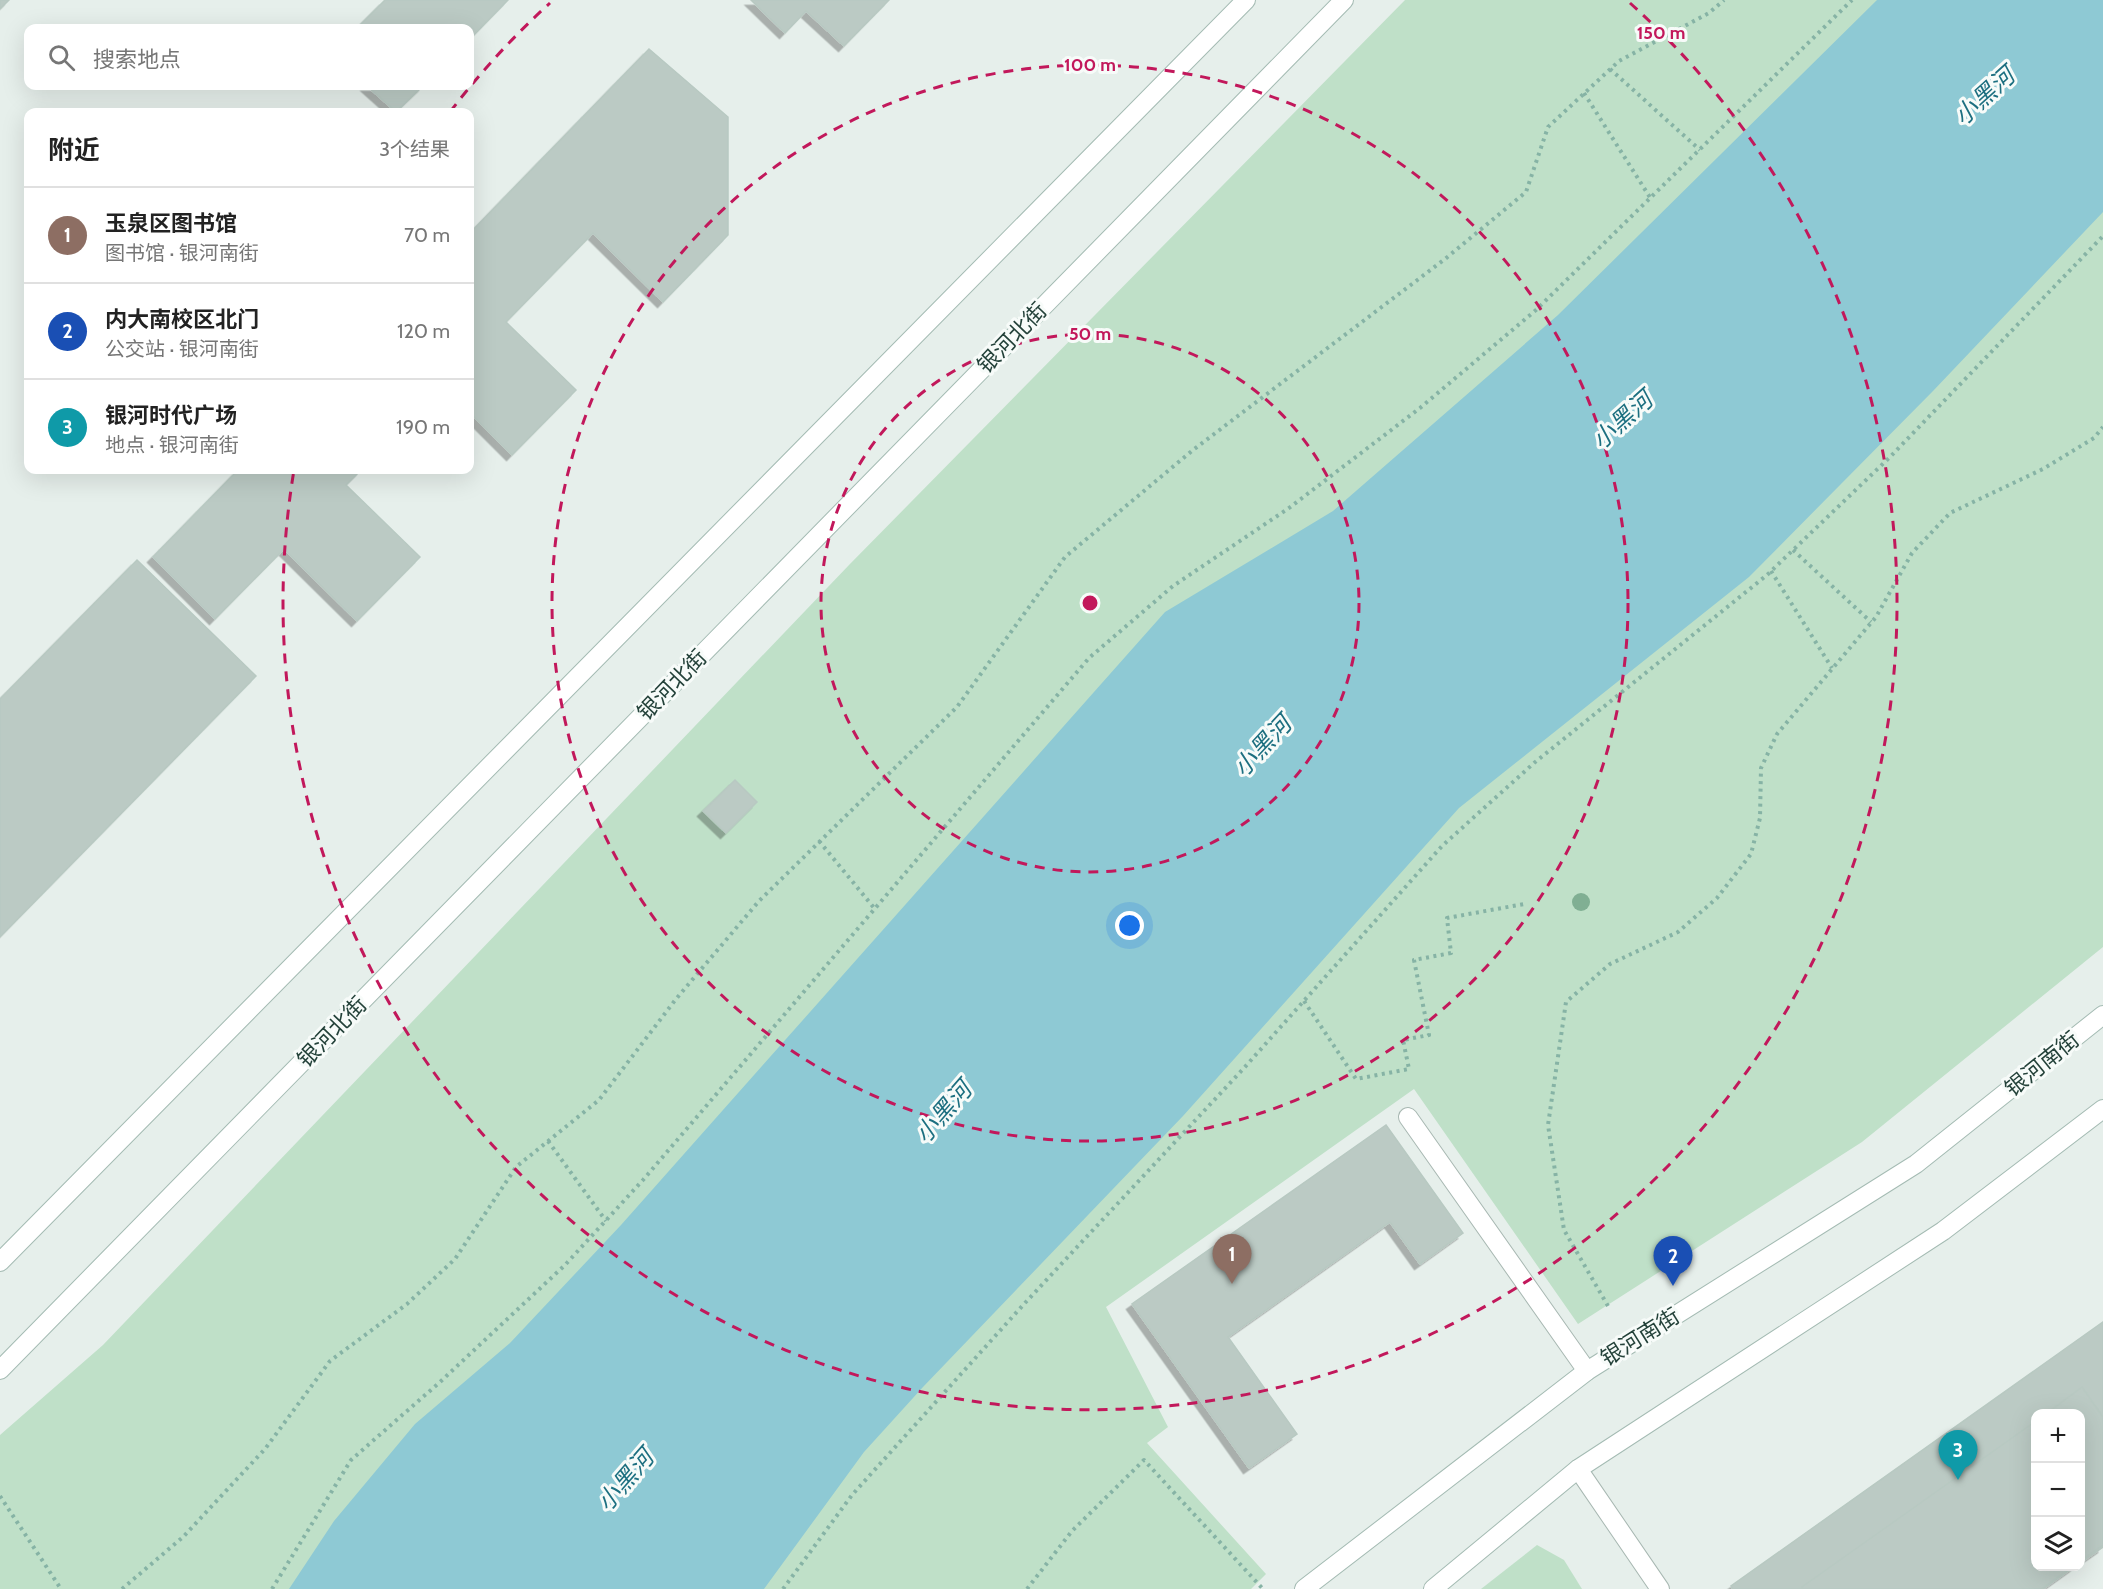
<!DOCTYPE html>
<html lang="zh">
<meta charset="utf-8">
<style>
:root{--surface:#fff;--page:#f6f6f6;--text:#222;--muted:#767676;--line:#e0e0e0;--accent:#804e3d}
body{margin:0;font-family:Cabin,"Noto Sans SC",sans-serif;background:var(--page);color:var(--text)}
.controls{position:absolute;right:18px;bottom:18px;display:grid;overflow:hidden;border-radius:12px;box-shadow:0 6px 24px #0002}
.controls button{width:54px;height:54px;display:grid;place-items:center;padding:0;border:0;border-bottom:2px solid var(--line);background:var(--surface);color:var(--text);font:30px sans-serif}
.you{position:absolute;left:1130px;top:926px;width:21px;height:21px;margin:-15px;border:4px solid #fff;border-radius:50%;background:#1a73e8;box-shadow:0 0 0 9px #1a73e833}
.badge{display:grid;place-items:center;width:39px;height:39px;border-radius:50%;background:var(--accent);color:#fff;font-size:20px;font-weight:700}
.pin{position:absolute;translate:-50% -50px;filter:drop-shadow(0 2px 3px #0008)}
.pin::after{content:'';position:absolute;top:32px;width:21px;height:18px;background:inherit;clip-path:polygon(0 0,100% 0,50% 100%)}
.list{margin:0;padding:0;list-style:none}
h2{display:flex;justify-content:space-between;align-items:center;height:78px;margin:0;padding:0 24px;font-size:26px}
h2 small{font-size:20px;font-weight:400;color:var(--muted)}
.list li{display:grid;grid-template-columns:39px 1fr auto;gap:18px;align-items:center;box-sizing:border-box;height:96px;padding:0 24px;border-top:2px solid var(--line)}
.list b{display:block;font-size:22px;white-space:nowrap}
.list p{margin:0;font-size:20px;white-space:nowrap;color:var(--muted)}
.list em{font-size:20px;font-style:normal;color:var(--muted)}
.icon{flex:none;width:33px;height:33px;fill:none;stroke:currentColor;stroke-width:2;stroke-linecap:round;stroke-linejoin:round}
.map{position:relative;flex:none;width:2103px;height:1589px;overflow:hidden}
.search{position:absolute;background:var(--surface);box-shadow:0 6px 24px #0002;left:24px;top:24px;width:450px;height:66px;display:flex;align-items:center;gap:15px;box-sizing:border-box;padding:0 21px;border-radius:12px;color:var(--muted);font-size:22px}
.panel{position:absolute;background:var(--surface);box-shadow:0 6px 24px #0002;left:24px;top:108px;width:450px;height:366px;border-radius:12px}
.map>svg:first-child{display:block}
.green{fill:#bfe0c8}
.water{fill:#8ec9d4}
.building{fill:#bbcac4;stroke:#b8c9c2;stroke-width:1.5;filter:url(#shadow)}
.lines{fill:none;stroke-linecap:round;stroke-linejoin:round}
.service-casing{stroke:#a8b8b2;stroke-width:20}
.secondary-casing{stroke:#a4bbb3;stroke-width:20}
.path{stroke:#86b3a5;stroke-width:4;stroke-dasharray:3 4.5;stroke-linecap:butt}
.service{stroke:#fff;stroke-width:18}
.secondary{stroke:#fff;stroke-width:18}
.tree{fill:#80af93}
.ring{fill:none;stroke:#c2185b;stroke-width:3;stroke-dasharray:10 8}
.labels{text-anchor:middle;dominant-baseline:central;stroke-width:6;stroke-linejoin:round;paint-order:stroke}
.street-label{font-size:22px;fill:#24423a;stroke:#f7fbf9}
.water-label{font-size:24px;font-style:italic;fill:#1c6f80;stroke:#f7fbf9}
.centre{fill:#c2185b;stroke:#f7fbf9;stroke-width:3}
.ring-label{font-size:18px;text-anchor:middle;font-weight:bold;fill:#c2185b;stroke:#f7fbf9;stroke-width:6;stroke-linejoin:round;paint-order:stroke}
</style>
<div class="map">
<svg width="2103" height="1589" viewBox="0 0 2103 1589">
<defs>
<filter id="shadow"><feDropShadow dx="-5.5" dy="5.5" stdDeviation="0" flood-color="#0004"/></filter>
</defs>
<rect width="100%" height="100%" fill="#e6efeb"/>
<g class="green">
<path d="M1405 0H2103V947L1862 1142 1578 1324 1414 1089 1106 1307 1168 1427 1147 1443 1266 1574 1251 1589H0V1435L103 1345 849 565Z"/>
<path d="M1537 1545 1564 1560 1582 1589H1481Z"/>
</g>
<path class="water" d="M1877 0H2103V212L1933 391 1749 577 1459 808 1183 1116 923 1387 864 1452 764 1589H289L334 1521 415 1424 510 1343 621 1225 1165 612 1333 511 1558 315Z"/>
<g class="building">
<path d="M0 0H9L0 9Z"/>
<path d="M385 0H508L470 39V28H357Z"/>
<path d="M751 0H889L844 46 806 11 785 33Z"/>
<path d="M649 49 728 117V235L663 302 593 233 506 322 576 390 512 455 470 413V233Z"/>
<path d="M367 86H423L396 112Z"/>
<path d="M238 470H361L346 485 420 557 357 621 284 549 215 619 153 557Z"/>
<path d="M137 560 256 676 0 937V699Z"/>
<path d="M735 780 757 802 726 833 703 811Z"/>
<path d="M1386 1125 1463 1233 1420 1264 1390 1222 1228 1337 1297 1434 1249 1468 1132 1304Z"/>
<path d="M2103 1322V1547L2080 1563V1414H2036V1566H2075L2043 1589H1733L1731 1586Z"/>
<path d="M2082 1387 2103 1417V1545L2080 1561V1414H2046Z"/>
<path d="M2036 1421V1566H2073L2041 1589H1803L1802 1587Z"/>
</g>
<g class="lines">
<g class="service-casing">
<g id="service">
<path d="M1408 1117 1587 1371"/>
<path d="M1578 1469 1660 1589"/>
</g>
</g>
<g class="secondary-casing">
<g id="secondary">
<path d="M0 1262 1246 0"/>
<path d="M0 1370 1344 0"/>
<path d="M1304 1589 1587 1371 1916 1164 2103 1015"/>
<path d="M1433 1589 1578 1469 1943 1231 2103 1109"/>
</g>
</g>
<g class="path">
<path d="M1610 69 1700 150"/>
<path d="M1584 93 1651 199"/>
<path d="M1793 550 1871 622"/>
<path d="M1771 571 1832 668"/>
<path d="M819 841 875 909"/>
<path d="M1304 1001 1356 1079 1409 1069 1403 1040 1429 1035 1414 960 1451 953 1447 918 1524 904"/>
<path d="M548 1141 606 1221"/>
<path d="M1608 1306 1564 1230 1548 1125 1566 1002 1610 964 1678 932 1717 898 1751 854 1760 818 1761 768 1777 734 1876 617 1912 553 1950 513 2043 469 2094 438 2103 427"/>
<path d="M0 1496 61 1589"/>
<path d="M122 1589 183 1537 265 1449 330 1361 407 1304 455 1259 516 1167 599 1100 676 999 759 901 957 707 1065 557 1193 450 1445 259 1526 192 1548 127 1619 61 1709 13 1724 0"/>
<path d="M272 1589 351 1460 440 1382 565 1265 643 1180 1089 658 1173 586 1289 508 1420 408 1536 310 1852 0"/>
<path d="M783 1589 852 1495 1024 1304 1244 1068 1442 846 1534 763 1767 575 1890 457 2103 236"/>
<path d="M1027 1589 1072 1531 1144 1460 1263 1589"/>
</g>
<use href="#service" class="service"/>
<use href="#secondary" class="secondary"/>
</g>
<circle class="tree" cx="1581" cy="902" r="9"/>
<g class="ring">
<circle cx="1090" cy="603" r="269"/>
<circle cx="1090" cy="603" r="538"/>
<path d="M450 112A807 807 0 0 1 550 3M1630 3A807 807 0 1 1 294 470"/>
</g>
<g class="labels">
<g class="street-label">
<text transform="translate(1012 338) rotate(-46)">银河北街</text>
<text transform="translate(672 685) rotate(-46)">银河北街</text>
<text transform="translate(332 1032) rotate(-46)">银河北街</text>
<text transform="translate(2042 1064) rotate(-39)">银河南街</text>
<text transform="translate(1640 1337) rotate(-32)">银河南街</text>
</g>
<g class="water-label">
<text transform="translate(1984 96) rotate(-42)">小黑河</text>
<text transform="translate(1622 420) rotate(-42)">小黑河</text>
<text transform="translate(1262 746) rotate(-47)">小黑河</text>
<text transform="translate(943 1112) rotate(-49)">小黑河</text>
<text transform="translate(625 1480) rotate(-49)">小黑河</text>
</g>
</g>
<circle cx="1090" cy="603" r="9" class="centre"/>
<g class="ring-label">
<text x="1661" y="39">150 m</text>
<text x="1090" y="71">100 m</text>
<text x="1090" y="340">50 m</text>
</g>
</svg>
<div class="controls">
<button>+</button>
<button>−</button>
<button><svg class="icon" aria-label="layers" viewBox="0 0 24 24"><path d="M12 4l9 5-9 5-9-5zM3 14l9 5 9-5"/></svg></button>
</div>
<div class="you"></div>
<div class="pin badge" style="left:1232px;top:1284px;background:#8d6e63">1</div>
<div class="pin badge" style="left:1673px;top:1286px;background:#1a4fb4">2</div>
<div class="pin badge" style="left:1958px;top:1480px;background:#0f9aa8">3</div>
<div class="search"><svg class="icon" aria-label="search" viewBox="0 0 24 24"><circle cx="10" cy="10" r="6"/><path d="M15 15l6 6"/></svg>搜索地点</div>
<section class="panel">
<h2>附近<small>3个结果</small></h2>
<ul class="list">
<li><span class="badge" style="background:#8d6e63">1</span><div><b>玉泉区图书馆</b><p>图书馆 · 银河南街</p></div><em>70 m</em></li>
<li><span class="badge" style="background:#1a4fb4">2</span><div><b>内大南校区北门</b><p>公交站 · 银河南街</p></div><em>120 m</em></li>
<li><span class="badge" style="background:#0f9aa8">3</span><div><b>银河时代广场</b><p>地点 · 银河南街</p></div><em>190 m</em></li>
</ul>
</section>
</div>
